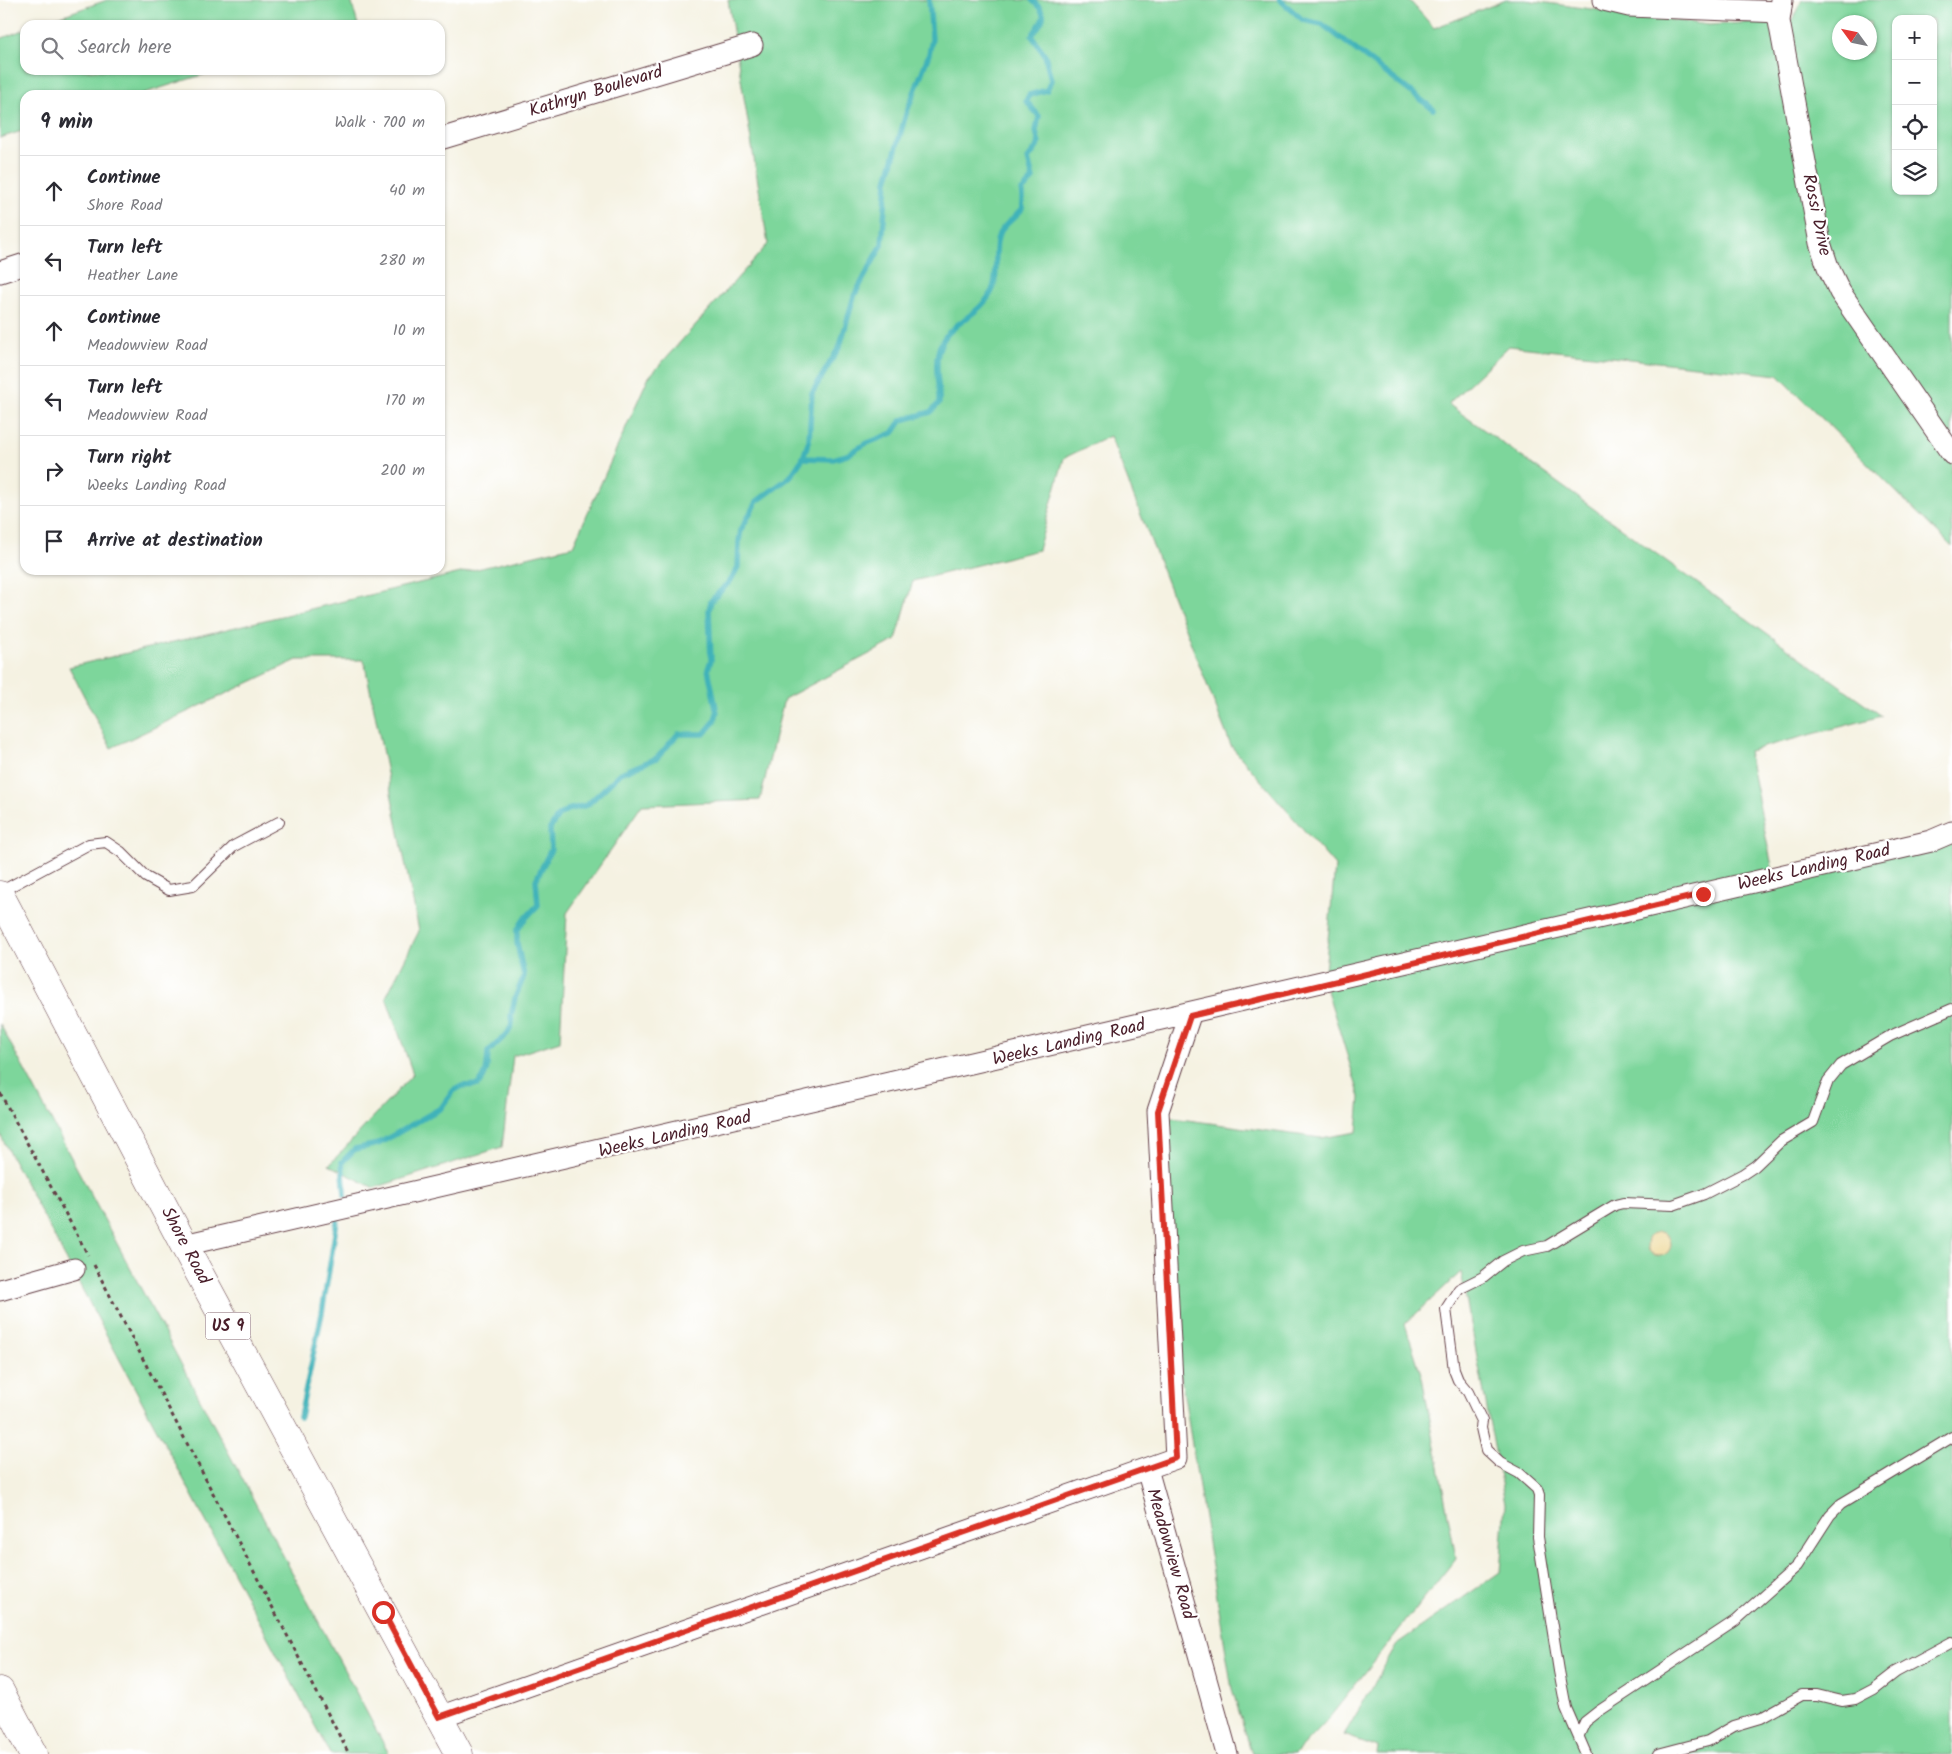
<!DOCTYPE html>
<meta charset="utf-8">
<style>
:root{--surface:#fff;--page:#f2f2f3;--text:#2b2b33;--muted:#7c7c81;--line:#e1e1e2}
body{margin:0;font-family:Kalam,sans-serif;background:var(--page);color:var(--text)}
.controls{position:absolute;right:15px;top:15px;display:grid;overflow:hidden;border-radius:10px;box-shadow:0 1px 4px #0004}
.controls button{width:45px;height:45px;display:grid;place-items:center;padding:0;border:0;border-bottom:1px solid var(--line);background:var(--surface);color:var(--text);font:25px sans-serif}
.compass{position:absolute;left:1832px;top:15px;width:45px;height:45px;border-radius:50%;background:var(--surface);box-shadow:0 1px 4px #0004;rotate:303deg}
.stop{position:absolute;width:15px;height:15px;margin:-11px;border:4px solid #d93025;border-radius:50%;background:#fff}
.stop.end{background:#d93025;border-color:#fff;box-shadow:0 1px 5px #0008}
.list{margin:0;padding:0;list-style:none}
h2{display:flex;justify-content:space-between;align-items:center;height:65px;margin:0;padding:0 20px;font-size:21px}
h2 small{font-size:16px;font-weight:400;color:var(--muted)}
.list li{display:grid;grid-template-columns:32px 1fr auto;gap:15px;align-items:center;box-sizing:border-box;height:70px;padding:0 20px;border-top:1px solid var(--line)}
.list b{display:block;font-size:19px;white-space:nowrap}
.list p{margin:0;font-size:16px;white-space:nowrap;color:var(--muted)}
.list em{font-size:16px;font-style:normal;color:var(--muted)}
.icon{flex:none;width:28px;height:28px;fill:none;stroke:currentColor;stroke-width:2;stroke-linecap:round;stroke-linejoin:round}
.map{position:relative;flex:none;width:1952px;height:1754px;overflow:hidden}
.search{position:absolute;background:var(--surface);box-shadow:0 1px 4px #0004;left:20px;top:20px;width:425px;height:55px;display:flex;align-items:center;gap:12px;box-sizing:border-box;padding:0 18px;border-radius:15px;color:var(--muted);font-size:19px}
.panel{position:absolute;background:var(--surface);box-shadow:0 1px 4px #0004;left:20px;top:90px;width:425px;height:485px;border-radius:15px}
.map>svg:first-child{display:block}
.green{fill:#7dd69b;stroke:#647a63;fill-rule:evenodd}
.sand{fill:#eeda9e;stroke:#9c7c64}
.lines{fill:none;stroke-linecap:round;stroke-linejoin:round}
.stream{stroke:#41b2b9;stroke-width:5.5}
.lane-casing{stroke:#643f46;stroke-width:12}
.street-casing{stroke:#643f46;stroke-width:23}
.secondary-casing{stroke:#643f46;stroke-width:29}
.primary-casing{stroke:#643f46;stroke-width:29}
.path{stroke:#643f46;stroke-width:3;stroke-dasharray:4 4;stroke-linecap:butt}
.lane{stroke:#fff;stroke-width:10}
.street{stroke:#fff;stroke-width:21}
.secondary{stroke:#fff;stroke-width:28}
.primary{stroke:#fff;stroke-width:28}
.route{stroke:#d93025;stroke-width:6}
.labels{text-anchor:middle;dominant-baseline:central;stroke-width:4.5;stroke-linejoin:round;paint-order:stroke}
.shield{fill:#fff;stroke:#80626b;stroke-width:1}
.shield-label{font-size:16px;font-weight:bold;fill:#4a1f2b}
.street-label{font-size:18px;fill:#4a1f2b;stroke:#fff}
</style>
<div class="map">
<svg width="1952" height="1754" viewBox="0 0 1952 1754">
<rect width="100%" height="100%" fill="#fff"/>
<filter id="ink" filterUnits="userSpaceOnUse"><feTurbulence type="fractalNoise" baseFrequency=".02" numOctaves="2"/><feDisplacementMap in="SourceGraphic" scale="10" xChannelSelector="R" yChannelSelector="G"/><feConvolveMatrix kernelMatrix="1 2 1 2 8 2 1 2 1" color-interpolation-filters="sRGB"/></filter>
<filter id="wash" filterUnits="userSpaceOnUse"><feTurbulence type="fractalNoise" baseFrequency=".0096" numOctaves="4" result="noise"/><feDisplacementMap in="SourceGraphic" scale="20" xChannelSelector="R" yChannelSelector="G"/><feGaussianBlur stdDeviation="1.12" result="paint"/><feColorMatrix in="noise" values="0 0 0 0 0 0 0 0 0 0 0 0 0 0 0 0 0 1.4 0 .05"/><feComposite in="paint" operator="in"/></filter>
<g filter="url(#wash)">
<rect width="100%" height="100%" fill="#f5f2e2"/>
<g class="green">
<path d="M107 0H351L358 25H35Z"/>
<path d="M728 0H1409L1434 28 1506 0H1525L1709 25 1792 20 1802 0H1952V547L1778 375 1509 346 1448 404 1882 716 1748 751 1774 876 1952 838V1754H1377L1378 1747 1344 1735 1398 1643 1500 1572 1505 1504 1461 1272 1405 1324 1422 1377 1456 1558 1329 1718 1295 1754H1252L1232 1689 1178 1359 1165 1117 1321 1138 1357 1132 1360 1097 1324 981 1335 866 1231 746 1110 436 1064 458 1038 550 913 581 896 640 784 699 760 800 642 805 567 913 560 1041 513 1056 502 1147 374 1188 329 1165 413 1074 386 997 419 931 364 660H297L111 748 69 667 573 546 648 378 768 244ZM1896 19H1933V191H1896ZM1840 22H1870V52H1840Z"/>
<path d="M25 29V70H218L138 95H25V130L0 138V39Z"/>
<path d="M0 1024 389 1754H330L9 1152 0 1134Z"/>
</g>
<circle class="sand" cx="1659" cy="1244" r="12"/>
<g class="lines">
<g class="stream">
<path d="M1280 0 1303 20 1322 24 1433 109"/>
<path d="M803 458 833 459 847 455 865 444 893 433 902 420 931 412 939 403C940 387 934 370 938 353 944 323 978 319 992 291 1000 273 992 252 999 234 1004 224 1015 218 1022 209V191L1033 179 1028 159 1039 144 1036 131 1039 116 1026 101 1029 95 1047 90 1051 80 1045 55 1032 36C1041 20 1052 18 1032 0"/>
<path d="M345 1195 342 1162 355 1149 378 1144 441 1108 453 1091 462 1086 478 1085C488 1074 487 1066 488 1052L508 1033 512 1024 511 1016 515 998 524 976 517 943V931L523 921 538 905 536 880 551 849 550 829 558 816 567 810 587 805 621 773 657 758 678 734H704L714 722 717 713 708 669 711 660 709 610 711 601 731 580 738 567 739 541 741 530 756 502 790 477 803 458 809 440 812 393 840 346 854 296 882 245 887 181 906 114 929 54 932 39 929 0"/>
<path d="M300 1417 322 1313 337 1221"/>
</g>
</g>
</g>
<g filter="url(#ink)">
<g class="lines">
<g class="lane-casing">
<g id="lane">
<path d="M0 892 89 844 106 842 121 852 146 877 169 890 193 886 234 846 279 822"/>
<path d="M1579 1735 1585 1722 1599 1711 1735 1621 1797 1566 1830 1515 1841 1504 1952 1437"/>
<path d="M1586 1754 1566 1708 1559 1671 1538 1537 1539 1495 1537 1489 1519 1473 1500 1463 1486 1450 1481 1428 1482 1421 1468 1392 1458 1380 1454 1370 1446 1309 1459 1289 1483 1277 1503 1261 1523 1251 1547 1246 1615 1205 1623 1203 1673 1205 1704 1194 1743 1174 1755 1166 1781 1141 1813 1122 1828 1081 1841 1065 1890 1036 1952 1009"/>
<path d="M1658 1754 1708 1741 1734 1726 1761 1718 1802 1695H1817L1842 1701 1855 1699 1874 1689 1896 1672 1952 1642"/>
</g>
</g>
<g class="street-casing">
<g id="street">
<path d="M1604 0 1629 6 1780 12"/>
<path d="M1782 0 1779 21 1820 243 1828 267 1840 292 1952 454"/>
<path d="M440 139 752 45"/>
<path d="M0 272 25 264"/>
<path d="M184 1245C767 1115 1349 978 1931 841L1952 832"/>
<path d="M0 1290 74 1269"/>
<path d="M1147 1469 1227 1754"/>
<path d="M439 1717 1176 1458 1158 1111 1190 1015"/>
</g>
</g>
<g class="secondary-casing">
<path id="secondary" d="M0 1691 33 1754"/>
</g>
<g class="primary-casing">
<path id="primary" d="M0 895 184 1245 459 1754"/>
</g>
<g class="path">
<path d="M0 1093 88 1255"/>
<path d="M94 1265 349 1754"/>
</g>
<use href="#lane" class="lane"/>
<use href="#street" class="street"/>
<use href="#secondary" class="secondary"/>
<use href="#primary" class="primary"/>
</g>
</g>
<g class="lines" filter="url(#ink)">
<path class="route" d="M383 1612 439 1717 1176 1458 1158 1111 1190 1016 1703 894"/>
</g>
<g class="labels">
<rect class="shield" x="205.5" y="1312.5" width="45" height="27" rx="4"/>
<g class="shield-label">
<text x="228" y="1326">US 9</text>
</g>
<g class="street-label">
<text transform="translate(596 92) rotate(-17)">Kathryn Boulevard</text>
<text transform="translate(1816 215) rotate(78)">Rossi Drive</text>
<text transform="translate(1814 868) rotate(-13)">Weeks Landing Road</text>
<text transform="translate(1069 1043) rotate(-13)">Weeks Landing Road</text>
<text transform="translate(675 1135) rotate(-13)">Weeks Landing Road</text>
<text transform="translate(185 1246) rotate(62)">Shore Road</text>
<text transform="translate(1170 1554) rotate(74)">Meadowview Road</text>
</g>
</g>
</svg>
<div class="controls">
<button>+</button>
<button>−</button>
<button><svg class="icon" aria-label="locate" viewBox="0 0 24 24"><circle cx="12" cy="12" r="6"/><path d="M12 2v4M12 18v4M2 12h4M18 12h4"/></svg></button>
<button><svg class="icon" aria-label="layers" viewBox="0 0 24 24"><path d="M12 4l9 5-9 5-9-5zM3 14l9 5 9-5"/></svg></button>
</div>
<svg class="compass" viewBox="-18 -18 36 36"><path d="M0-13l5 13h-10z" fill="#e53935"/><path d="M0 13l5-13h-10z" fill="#7c7c81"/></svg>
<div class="stop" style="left:383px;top:1612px"></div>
<div class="stop end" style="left:1703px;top:894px"></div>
<div class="search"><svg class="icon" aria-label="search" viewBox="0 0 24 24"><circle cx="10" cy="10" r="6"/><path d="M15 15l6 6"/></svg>Search here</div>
<section class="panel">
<h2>9 min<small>Walk · 700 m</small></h2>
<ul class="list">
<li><svg class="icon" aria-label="ahead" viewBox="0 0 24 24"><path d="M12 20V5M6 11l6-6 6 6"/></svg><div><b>Continue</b><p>Shore Road</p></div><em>40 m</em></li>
<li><svg class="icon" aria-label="left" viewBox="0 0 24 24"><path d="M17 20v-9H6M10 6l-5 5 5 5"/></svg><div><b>Turn left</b><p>Heather Lane</p></div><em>280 m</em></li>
<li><svg class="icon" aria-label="ahead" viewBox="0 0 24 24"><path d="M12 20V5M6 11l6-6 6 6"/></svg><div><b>Continue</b><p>Meadowview Road</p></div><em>10 m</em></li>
<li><svg class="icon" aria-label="left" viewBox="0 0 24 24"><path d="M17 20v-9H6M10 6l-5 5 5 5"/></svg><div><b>Turn left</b><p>Meadowview Road</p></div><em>170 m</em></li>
<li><svg class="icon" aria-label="right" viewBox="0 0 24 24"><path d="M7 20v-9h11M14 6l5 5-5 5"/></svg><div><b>Turn right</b><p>Weeks Landing Road</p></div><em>200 m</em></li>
<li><svg class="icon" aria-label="arrive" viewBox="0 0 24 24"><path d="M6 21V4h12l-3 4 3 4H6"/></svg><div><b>Arrive at destination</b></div></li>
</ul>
</section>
</div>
